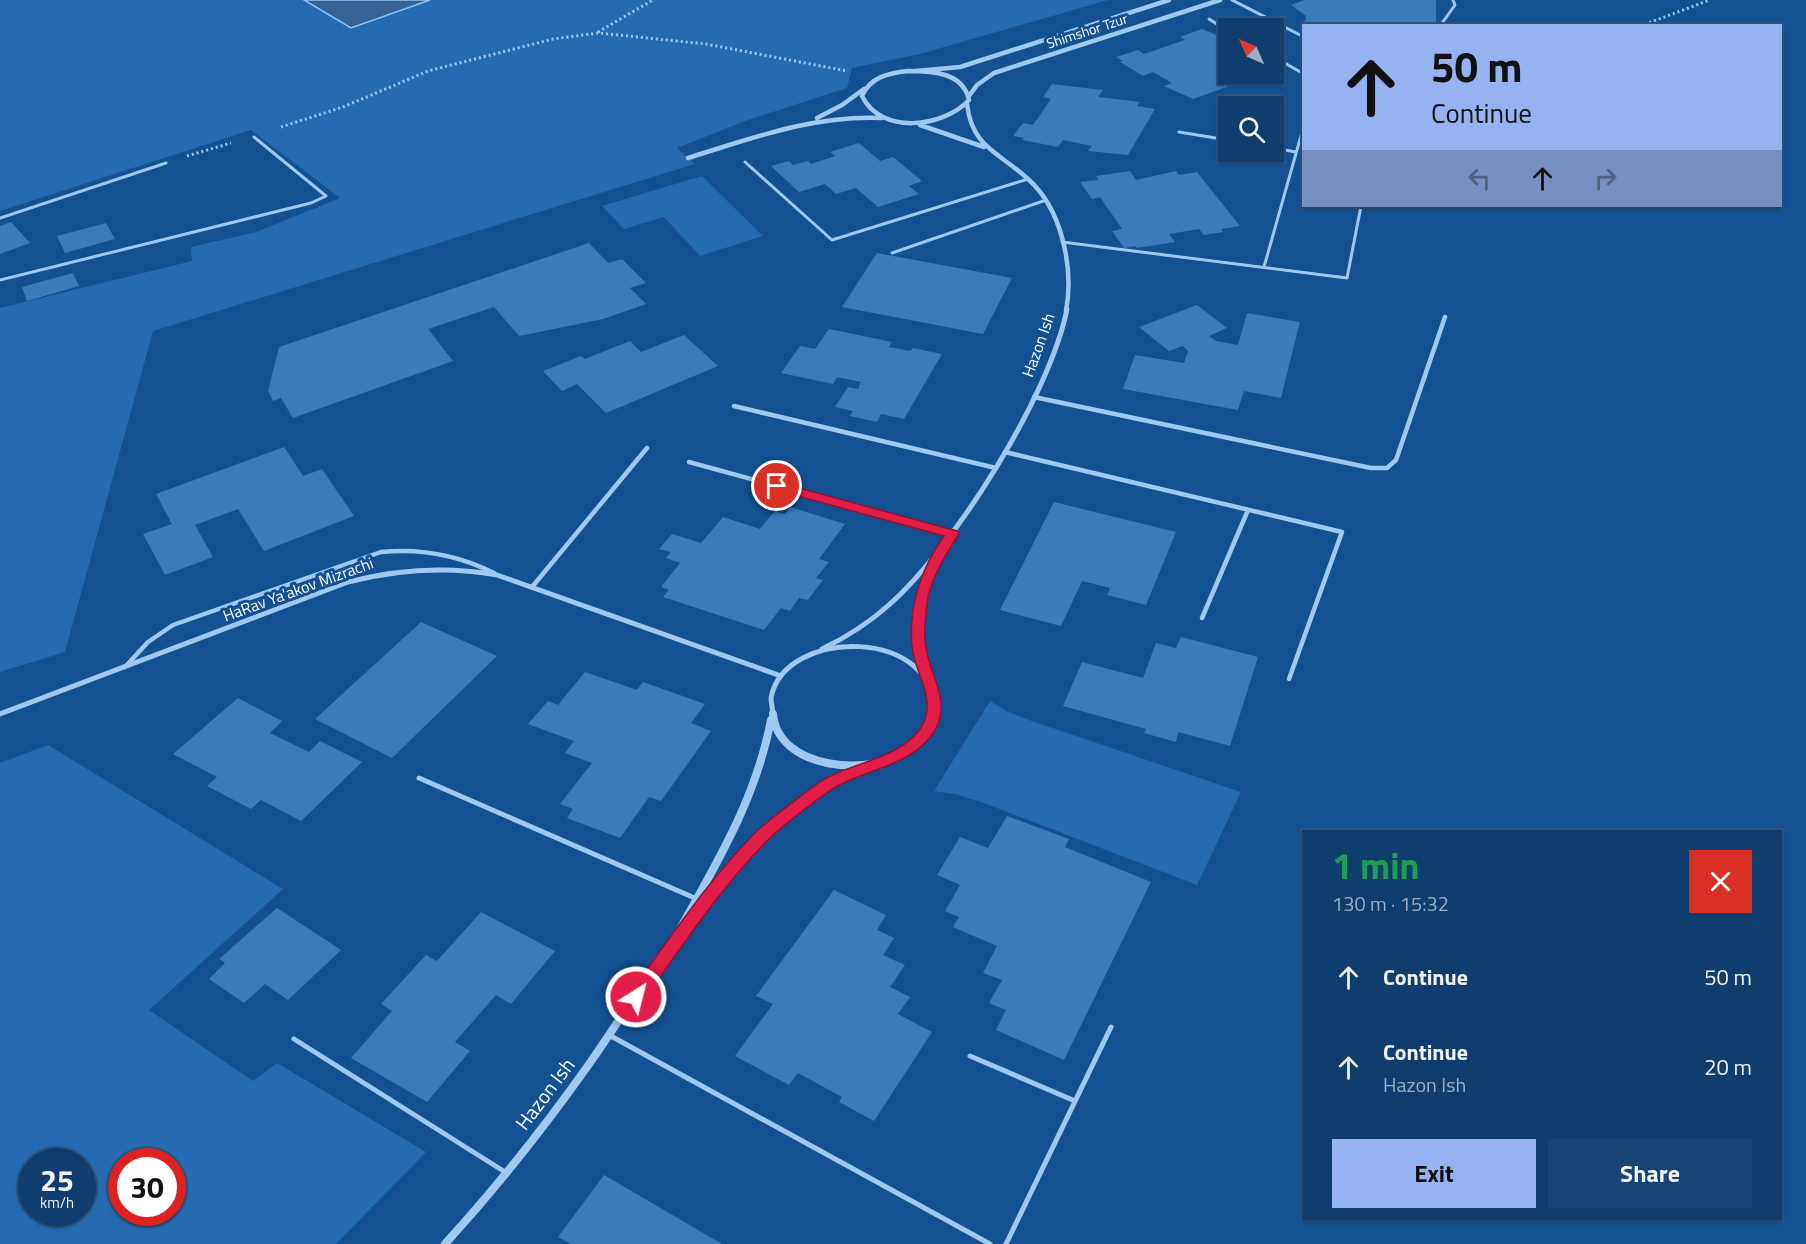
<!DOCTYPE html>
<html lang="en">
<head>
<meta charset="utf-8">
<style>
  :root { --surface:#0e3d6e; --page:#174473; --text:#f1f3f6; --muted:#9baec2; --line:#2e5681; --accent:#95b2f1 }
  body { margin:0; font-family:"Titillium Web",sans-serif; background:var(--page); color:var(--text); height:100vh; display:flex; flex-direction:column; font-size:22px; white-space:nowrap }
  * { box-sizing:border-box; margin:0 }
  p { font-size:20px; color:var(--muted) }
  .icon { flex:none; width:33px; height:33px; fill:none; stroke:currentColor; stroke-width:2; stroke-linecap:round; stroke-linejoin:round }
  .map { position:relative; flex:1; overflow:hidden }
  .drawer { position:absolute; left:1302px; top:830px; width:480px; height:390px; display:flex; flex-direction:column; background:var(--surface); border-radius:0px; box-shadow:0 2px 4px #0004,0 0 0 2px var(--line) }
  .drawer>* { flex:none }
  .hud { position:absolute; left:1302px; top:24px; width:480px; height:183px; border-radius:0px; box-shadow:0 2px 4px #0004,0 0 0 2px var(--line); background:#95b2f1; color:#111; overflow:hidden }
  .needle { width:39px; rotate:315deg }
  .buttons { position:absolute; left:1218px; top:18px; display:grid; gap:12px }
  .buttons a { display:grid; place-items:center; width:66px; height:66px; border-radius:0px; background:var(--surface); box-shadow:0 2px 4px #0004,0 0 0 2px var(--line); font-size:30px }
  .speed { position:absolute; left:18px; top:1148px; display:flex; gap:12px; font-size:30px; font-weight:700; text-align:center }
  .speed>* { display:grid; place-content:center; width:78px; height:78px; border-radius:50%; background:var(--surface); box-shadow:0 2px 4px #0004,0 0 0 2px var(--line); line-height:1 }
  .speed small { font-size:15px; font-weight:400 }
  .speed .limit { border:9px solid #d22; background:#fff; color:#111 }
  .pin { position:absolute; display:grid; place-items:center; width:51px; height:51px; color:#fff; margin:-26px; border:3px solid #fff; border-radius:50%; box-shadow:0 2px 6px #0007 }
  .me { position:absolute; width:66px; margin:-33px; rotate:36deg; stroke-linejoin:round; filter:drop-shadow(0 0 4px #0008) }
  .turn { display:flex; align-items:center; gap:21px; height:126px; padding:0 30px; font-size:27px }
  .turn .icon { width:78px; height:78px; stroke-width:2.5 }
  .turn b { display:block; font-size:42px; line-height:51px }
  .lanes { display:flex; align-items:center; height:57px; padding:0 30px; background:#0003; justify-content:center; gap:30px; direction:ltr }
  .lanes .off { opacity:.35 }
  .round { display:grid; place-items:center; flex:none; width:63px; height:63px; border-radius:0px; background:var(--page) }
  .headline { display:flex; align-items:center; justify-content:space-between; height:102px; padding:0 30px }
  h1 { font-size:36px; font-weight:700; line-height:45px; color:#1e9e55 }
  .button { display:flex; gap:12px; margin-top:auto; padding:12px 30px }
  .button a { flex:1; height:69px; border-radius:0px; background:var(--accent); color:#111; font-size:24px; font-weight:700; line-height:69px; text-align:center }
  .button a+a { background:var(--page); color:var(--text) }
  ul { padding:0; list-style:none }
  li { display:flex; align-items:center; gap:18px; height:90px; padding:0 30px }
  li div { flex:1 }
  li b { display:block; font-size:22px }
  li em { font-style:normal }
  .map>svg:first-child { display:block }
  .green { fill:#246bb2; fill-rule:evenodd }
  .water { fill:#356393; stroke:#92c5f5; stroke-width:1.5 }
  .building { fill:#3b7abb }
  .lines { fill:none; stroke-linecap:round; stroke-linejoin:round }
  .path { stroke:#a0c9f2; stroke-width:3; stroke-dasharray:2 3; stroke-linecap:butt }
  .lane-far2 { stroke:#a0c9f2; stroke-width:3 }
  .lane-far1 { stroke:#a0c9f2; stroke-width:4.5 }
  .lane { stroke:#a0c9f2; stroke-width:5 }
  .street-far2 { stroke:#a0c9f2; stroke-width:4.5 }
  .street-far1 { stroke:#a0c9f2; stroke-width:5 }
  .street { stroke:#a0c9f2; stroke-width:8 }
  .route { fill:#e11d48; stroke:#92132f; stroke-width:1.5 }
  .labels { text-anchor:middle; stroke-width:6; stroke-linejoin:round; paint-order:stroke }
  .far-street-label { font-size:14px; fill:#fff; stroke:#135193 }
  .street-label { font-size:16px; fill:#fff; stroke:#135193 }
  .near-street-label { font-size:20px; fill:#fff; stroke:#135193 }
</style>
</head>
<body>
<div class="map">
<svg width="1806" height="1244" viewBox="0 0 1806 1244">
  <rect width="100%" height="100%" fill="#135193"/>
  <path class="green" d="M0,0H1108L920,54L852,68L847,88L748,120L677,148L695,164L153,331L65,652L0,672V308L192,261L191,247L256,232L340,198L251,130L0,211Z
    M702,176L763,236L700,256L664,217L624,229L602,206Z
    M990,701L1008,712L1029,720L1241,792L1197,885L984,803L955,794L934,791Z
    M48,745L283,889L149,1010L253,1081L277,1063L426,1152L336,1244H0V763ZM32,1161H82V1212H32ZM122,1161H172V1212H122Z"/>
  <path class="water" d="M304,0H430L351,28Z"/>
  <path class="building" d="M1304,0H1436V26L1396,23V26H1305L1306,16L1291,5Z
    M1202,29L1228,40V74H1263L1193,99L1164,86L1172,83L1153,72L1143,76L1120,62L1123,61L1116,57L1138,50L1144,54L1185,40L1180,37Z
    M1052,84L1103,90L1098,97L1140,102L1137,106L1155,109L1128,155L1088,151L1092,146L1063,140L1058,147L1022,140L1024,138L1013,136L1023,123L1033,125L1051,99L1043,97Z
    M859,143L880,161L893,157L922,181L909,186L919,194L878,207L856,188L836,194L825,184L799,192L771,166L789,161L793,165L808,161L811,164L835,156L830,152Z
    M1130,171L1136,180L1176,171L1179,175L1197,172L1240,226L1221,229L1223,232L1204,235L1199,229L1169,234L1175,242L1137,248L1135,246L1124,248L1112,231L1122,229L1100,197L1092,199L1080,182L1098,180L1096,176Z
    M11,222L30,243L0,254V226Z
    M106,223L115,239L65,253L57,236Z
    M589,243L608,263L622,259L646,283L630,288L646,304L603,319L519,336L494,307L428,329L453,361L293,418L281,398L273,401L268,391L279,347Z
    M877,253L1012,278L983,334L842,307Z
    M73,273L79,286L27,301L22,287Z
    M1197,305L1227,328L1209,336L1216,341L1238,345L1247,313L1300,322L1281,398L1244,391L1238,410L1123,389L1135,355L1184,363L1188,351L1183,346L1169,351L1139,327Z
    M829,329L892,342L889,347L910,351L913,348L942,354L904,419L881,414L877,422L850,416L853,411L835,407L848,387L858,389L861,382L837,377L833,384L781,373L800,346L815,349Z
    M684,335L718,366L606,413L577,384L562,391L543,371L581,356L585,359L630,341L641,352Z
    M284,447L303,476L322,469L354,516L264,551L238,509L195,525L213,557L165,575L143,534L172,524L156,494Z
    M1054,502L1176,532L1146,605L1107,595L1110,588L1082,581L1061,626L1000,610Z
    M790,507L845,524L819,559L829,562L816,578L823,580L808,600L799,598L790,611L781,608L764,630L663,597L669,590L661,587L680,563L666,558L671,552L659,549L672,534L701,543L723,517L760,529L775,511L785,514Z
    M421,622L497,656L392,758L315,719Z
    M1181,637L1258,657L1230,746L1178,732L1176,742L1144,733L1146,729L1063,706L1082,662L1143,678L1156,643L1176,648Z
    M585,672L637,690L643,682L705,704L691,723L711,731L661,801L649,797L620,838L567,818L573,809L560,804L592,763L565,753L574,741L528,724L548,701L558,705Z
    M238,698L282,721L270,733L309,752L320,741L362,762L301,821L261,800L251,809L207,786L217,777L173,754Z
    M1007,816L1069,839L1065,847L1151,882L1064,1060L996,1030L1006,1010L989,1003L1002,980L983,973L997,946L953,927L959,917L945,911L960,885L937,875L960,837L988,848Z
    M834,890L886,915L877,930L894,938L883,955L905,965L890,987L910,997L898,1014L932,1032L874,1121L839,1102L842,1097L798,1073L789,1085L735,1056L773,1004L756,996Z
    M277,908L341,950L288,1000L265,984L244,1003L209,979L225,963L219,959Z
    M481,912L555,951L511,1004L496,995L455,1042L470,1051L427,1102L351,1058L392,1011L381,1004L426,955L437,961Z
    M604,1175L722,1244H571L558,1237Z"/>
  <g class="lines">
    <path class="path" d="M1640,26L1710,0
      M598,32L653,0
      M281,127L343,107L428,71L553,39L598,33L706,44L847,71
      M187,156L231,143"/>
    <path class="lane-far2" d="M1232,0L1304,37
      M1209,19L1228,31
      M1440,26L1455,5L1453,0
      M1274,57L1304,74
      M1179,132L1228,140
      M1274,148L1296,152
      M745,162L832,240L1028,179
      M0,218L166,163
      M1062,242L1347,278L1361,206
      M892,253L1046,200
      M1264,267L1304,125
      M0,280L311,203L326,196L254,137"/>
    <path class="lane-far1" d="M1034,397L1371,468H1387L1396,460L1445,317
      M734,406L996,468
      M1005,452L1342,532L1289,679
      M689,462L952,534
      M532,587L647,448
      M1202,618L1248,510
      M125,667L148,642L173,625L381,552C422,548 458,555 494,573"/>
    <path class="lane" d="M419,778L697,899
      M609,1035L990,1244
      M294,1039L505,1172
      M970,1056L1075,1101
      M1006,1244L1111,1027"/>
    <path class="street-far2" d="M908,71C932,71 963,72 969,100C943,128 881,135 862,96C870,77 889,73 908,71Z
      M916,71L960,67L1169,0
      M969,96L977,85L994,73L1220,0
      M967,104C972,148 999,152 1028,179C1062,209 1074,268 1066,311
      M817,118L842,105L864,89
      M920,125L984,147
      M688,158C752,138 814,115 882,118"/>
    <path class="street-far1" d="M822,649C847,637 870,622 890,604C955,546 1050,395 1067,309
      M925,672C914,631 920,595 937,557
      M0,714L348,582C398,569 446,566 497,575L781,676
      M773,716C773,710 771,703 771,698C784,626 941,627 934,716"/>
    <path class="street" d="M773,714C778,770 871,777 908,751C922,741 928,730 934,714
      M674,940C714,867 755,803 771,720
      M445,1244C496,1188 543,1129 587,1067C664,958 742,809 876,764"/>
  </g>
  <path class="route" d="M777,482L957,531L959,534C944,557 927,584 926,613C925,624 924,638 926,649C932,680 954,706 931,736C906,769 857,770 825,794C806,808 785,823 768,840C720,888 682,947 642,1002L636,1004L631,1002L628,997L631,991C671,937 709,879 757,831C774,815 795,801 814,786C843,763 898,761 920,729C939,701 915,675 912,647C908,608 921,568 944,536L772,489L771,486L772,483Z"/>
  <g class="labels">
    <g class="far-street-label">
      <text transform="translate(1087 31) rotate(-18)" y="5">Shimshor Tzur</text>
    </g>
    <g class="street-label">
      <text transform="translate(1038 345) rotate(-70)" y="6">Hazon Ish</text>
      <text transform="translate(298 589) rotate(-20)" y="6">HaRav Ya'akov Mizrachi</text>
    </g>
    <g class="near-street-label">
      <text transform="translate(545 1094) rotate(-53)" y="7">Hazon Ish</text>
    </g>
  </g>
</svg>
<div class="buttons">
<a><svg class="needle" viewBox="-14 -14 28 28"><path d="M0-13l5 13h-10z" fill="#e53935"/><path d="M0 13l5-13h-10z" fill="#9baec2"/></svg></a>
<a><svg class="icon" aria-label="search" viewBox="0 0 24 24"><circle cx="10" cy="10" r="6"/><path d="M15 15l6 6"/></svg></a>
</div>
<div class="speed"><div>25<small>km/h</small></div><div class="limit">30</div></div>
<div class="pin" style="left:777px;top:486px;background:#d93025"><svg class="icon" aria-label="arrive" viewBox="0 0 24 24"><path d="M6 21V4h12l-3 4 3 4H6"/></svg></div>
<svg class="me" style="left:636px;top:997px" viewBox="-20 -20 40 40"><circle r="17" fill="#e11d48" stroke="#fff" stroke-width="3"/><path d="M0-11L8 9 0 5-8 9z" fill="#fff"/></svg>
<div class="hud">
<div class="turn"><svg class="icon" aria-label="ahead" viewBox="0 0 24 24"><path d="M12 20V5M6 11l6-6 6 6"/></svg><div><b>50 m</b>Continue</div></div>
<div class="lanes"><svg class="icon off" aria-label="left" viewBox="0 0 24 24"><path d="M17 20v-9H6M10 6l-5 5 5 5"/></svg><svg class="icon" aria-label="ahead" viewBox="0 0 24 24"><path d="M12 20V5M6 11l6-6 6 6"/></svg><svg class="icon off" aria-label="right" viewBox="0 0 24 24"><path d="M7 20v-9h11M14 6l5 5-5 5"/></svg></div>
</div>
<section class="drawer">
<div class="headline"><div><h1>1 min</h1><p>130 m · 15:32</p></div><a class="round" style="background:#d93025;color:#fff"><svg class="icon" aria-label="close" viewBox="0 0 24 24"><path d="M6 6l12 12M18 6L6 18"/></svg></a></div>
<ul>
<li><svg class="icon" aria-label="ahead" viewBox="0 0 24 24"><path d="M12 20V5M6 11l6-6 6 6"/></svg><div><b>Continue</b></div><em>50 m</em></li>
<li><svg class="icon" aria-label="ahead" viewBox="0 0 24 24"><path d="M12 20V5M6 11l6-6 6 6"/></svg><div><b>Continue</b><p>Hazon Ish</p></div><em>20 m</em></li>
</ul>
<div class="button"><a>Exit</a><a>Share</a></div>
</section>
</div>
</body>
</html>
